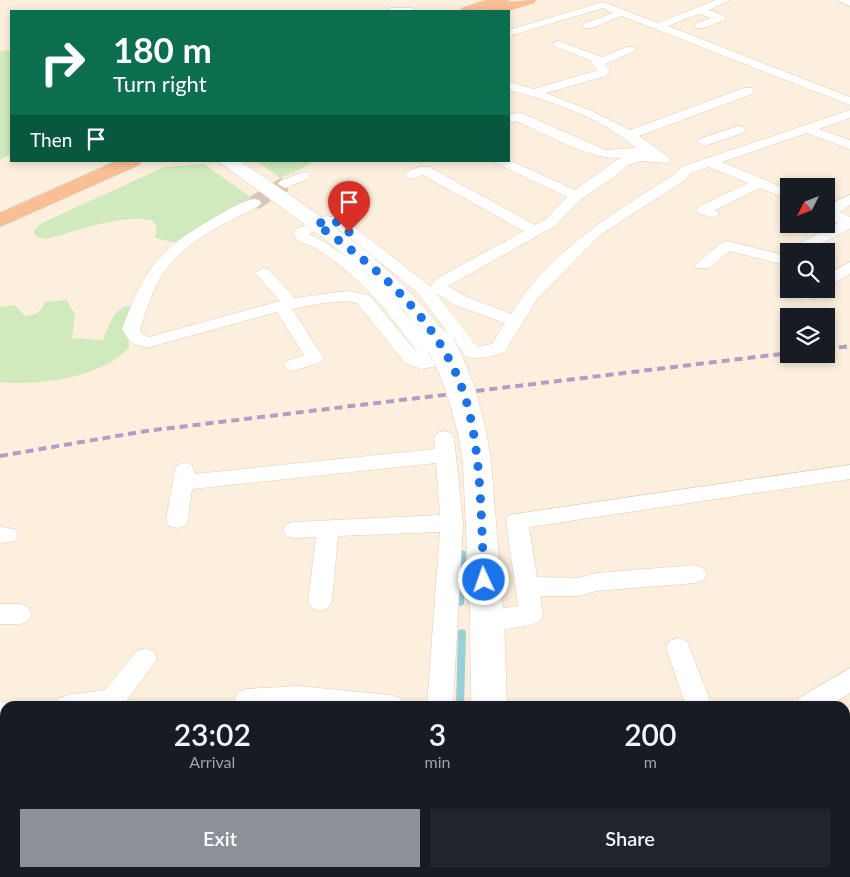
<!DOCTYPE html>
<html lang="en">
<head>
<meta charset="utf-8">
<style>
  :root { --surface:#171b24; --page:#20242c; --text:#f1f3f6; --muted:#9ea1a6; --accent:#8c9099 }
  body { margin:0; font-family:Lato,sans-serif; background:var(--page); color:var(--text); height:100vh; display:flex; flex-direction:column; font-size:19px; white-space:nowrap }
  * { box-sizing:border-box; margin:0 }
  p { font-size:16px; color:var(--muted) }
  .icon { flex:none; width:28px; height:28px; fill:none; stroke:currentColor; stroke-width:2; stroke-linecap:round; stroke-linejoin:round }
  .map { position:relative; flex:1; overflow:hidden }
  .side { position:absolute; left:0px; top:701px; width:850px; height:176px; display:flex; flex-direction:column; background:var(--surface); border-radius:15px 15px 0 0; box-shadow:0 2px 8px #0003 }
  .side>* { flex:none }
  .guide { position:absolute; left:10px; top:10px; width:500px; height:152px; border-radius:0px; box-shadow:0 2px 8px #0003; background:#0b6e4f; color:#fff; overflow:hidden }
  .needle { width:32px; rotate:228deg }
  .tools { position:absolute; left:780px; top:178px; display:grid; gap:10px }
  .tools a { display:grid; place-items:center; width:55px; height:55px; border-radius:0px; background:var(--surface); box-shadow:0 2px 8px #0003; font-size:25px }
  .pin { position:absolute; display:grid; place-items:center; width:42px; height:42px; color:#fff; margin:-51px -21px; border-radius:50% 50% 50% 0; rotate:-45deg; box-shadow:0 0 5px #0007 }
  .pin .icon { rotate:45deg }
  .me { position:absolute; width:55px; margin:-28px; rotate:357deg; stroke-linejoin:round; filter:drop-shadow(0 0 4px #0008) }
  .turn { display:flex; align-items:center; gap:18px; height:105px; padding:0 20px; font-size:22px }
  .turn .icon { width:65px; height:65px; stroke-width:2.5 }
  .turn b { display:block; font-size:35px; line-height:42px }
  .then { display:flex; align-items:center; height:48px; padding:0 20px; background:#0003; gap:10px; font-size:19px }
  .eta { display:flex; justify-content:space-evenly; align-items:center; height:85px; text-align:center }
  .eta b { font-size:30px; font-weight:600; line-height:35px }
  .primary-button { display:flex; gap:10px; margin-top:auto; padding:10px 20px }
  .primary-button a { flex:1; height:58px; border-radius:0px; background:var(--accent); color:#fff; font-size:20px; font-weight:600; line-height:58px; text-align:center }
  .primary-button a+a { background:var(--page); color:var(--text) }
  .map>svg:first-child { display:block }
  .green { fill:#d0e9bd }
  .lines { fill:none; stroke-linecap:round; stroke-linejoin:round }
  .stream { fill:#99cfd7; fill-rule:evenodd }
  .minor-tunnel { stroke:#d9c8b8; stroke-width:15; stroke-dasharray:15 8; stroke-linecap:butt }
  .minor-casing { stroke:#e0cbba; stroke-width:1 }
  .secondary-casing { stroke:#e7cdba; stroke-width:1 }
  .trunk-casing { stroke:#dad3cf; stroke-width:1 }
  .minor { fill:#fff; fill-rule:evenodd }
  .secondary { fill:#fff; fill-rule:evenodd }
  .trunk { fill:#fabe94; fill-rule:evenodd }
  .rail { stroke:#b19ec4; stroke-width:4; stroke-dasharray:8 5; stroke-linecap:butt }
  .secondary-bridge-casing { stroke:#e7cdba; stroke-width:29; stroke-linecap:butt }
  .secondary-bridge { stroke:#fff; stroke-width:28 }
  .route { stroke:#1a73e8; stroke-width:9; stroke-dasharray:0 16.2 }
</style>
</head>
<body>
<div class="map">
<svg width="850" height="877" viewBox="0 0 850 877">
  <rect width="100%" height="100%" fill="#fcefde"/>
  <path class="green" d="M11,50V153L0,160V51Z
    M257,161H313L301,169L280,178Z
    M204,164L252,198L177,243L155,238L157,228L153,221C123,213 77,231 47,239L37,237L33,232L40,224L164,167Z
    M66,300L75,314L72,338L103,340C108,329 114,306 129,306L132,309L124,329L129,342V348C100,378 39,386 0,382V307L15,305L25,316C36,315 41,312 45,302Z"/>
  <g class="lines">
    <path class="stream" d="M462,550L465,551L466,553L464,603L463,605L460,606L457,605L456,603L458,553L459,551Z
      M462,629L465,630L466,632L464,706H456L458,632L459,630Z"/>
    <path class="minor-tunnel" d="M254,203L285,184"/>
    <g class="minor-casing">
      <path id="minor" d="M716,0H730L709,10L725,16V20L703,28H695V24L711,18L699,14L668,26L850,97V105L622,16L591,28H583V24L613,13L603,8L509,36V30L603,2L658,23Z
        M836,0H850V6Z
        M391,8H412L417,11H386Z
        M558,41L602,57L627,47H635V51L605,64L610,70L606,76L546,93L589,110L630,130L744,88H752L754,91L752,94L639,136L667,156L670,160L668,163L641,161L628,165L613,178L581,199L555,226L448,286L467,297L511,314C549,251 615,212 675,174L681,167L850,110V118L819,129L850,140V149L807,133L722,162L789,190V199L760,188L715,210L720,214L713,218L698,213L696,210L698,207L748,183L709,167L691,173L685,180L600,235L537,299L505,352C493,356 479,360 466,357L418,293L335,226H328L309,234C366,262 406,309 441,362L438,366L421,369L405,363L357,303L347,301L323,303L292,309L324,358L321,362L293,371L287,369L284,365L287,361L304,355L277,312L150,347C136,347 128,342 122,329C144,271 157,250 212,219C225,211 240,202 254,199L259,200L261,203L259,206C223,224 178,244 158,282C150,297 146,313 140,329L142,334L149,337L280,301L255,273L263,268L269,270L295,298L347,291L369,295L419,355C392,315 359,275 317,249C310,245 302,243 296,239L293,232L296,229L326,216L344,219L431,287L436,279L524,231L423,175L412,179L407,178L405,175C410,169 421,165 429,167L535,225L545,220L567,197L492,161L509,160L575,190L618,159L624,157C598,164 542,132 516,121L509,123V114L521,113L606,150L636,148C602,118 552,101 509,90V82L534,89L598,70L591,63L592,61L554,46L552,44ZM436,293L455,305L505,323L492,344L477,347Z
        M738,126L743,127L745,130L743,133L704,146L697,142L699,139Z
        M303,172L308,173L310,176L308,179L285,188L278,184L280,181Z
        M850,195V205L840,212L850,217V229L807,251H789V261L781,264L730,251L709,268H697L695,265L721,243L727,241L779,254L787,251L838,223L826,217V206Z
        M850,262V274L826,288V275Z
        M807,289H826C821,297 811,301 802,299L800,295Z
        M444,431L451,433L454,438L463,523L453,706H427L440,532L338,536L332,601L328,608L320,611L312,608L308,601L316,537L294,538L286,536L283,530L286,524L294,522L440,515L436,463L192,489L188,520L185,526L177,528L169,526L166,520L175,470L178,465L185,463L192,465L195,474L435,449L434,438L437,433Z
        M850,465V479L529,527L537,577L579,578L596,573L695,565L703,568L707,574L703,580L695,583L596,591L579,596H540L543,615L539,622C523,628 495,632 479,626L475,619L479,612L518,606L506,521L509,515Z
        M0,527L15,529L18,535L15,541L0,543Z
        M0,604H20L28,607L32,614L28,621L20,624H0Z
        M678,638L687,641L712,706H686L666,648L669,641Z
        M145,648L154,652L157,659L123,706H55L59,698L68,695L105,690L136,652Z
        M850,668V693L829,706H795L799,698Z
        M299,686L391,695L400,698L404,706H232L238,692L247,689Z
        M0,701L15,706H5V725H0Z
        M409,872H439V877H409Z
        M463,872H493V877H463Z"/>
    </g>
    <g class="secondary-casing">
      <path id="secondary" d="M218,161H240C319,215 399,265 453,345L450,350L441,353L432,350L406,313L366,272L318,234Z
        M477,452L487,455L491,462L504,619L507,706H471L470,619L463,462L467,455Z
        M845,817H850V857H845Z
        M101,872H208L206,877H100Z"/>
    </g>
    <g class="trunk-casing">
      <path id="trunk" d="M487,0H509L508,2L536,0L534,3L507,11H486L487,9L460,11L462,8Z
        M116,161H141L139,165L0,227V213Z"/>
    </g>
    <use href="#minor" class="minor"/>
    <use href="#secondary" class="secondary"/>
    <use href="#trunk" class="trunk"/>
    <path class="rail" d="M826,349L850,346
      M0,456L146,431L789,353"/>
    <g class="secondary-bridge-casing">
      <path id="secondary-bridge" d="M441,345C461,382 471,420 477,462"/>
    </g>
    <use href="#secondary-bridge" class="secondary-bridge"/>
  </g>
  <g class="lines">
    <path class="route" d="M349,232C339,219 331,220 316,224C382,270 449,329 469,411C482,466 481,524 484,580"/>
  </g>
</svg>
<div class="tools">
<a><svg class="needle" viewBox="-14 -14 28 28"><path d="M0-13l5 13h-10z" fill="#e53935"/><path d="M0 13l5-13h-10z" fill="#9ea1a6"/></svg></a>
<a><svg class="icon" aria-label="search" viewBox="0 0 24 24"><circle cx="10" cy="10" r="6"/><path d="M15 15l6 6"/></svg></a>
<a><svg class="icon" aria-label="layers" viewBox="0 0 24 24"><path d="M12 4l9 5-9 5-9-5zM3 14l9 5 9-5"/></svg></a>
</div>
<div class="pin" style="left:349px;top:232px;background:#d93025"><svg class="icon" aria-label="arrive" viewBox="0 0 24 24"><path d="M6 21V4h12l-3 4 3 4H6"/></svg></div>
<svg class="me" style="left:484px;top:580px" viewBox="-20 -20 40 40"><circle r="17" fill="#1a73e8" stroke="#fff" stroke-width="3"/><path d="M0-11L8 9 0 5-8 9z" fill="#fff"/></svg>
<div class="guide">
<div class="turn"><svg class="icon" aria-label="right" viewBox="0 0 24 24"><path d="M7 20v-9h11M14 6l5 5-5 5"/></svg><div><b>180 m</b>Turn right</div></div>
<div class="then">Then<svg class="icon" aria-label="arrive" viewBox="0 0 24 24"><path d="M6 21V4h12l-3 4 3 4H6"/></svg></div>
</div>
<section class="side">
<div class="eta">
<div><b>23:02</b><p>Arrival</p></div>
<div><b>3</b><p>min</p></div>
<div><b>200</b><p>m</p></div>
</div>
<div class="primary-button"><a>Exit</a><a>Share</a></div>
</section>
</div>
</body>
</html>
